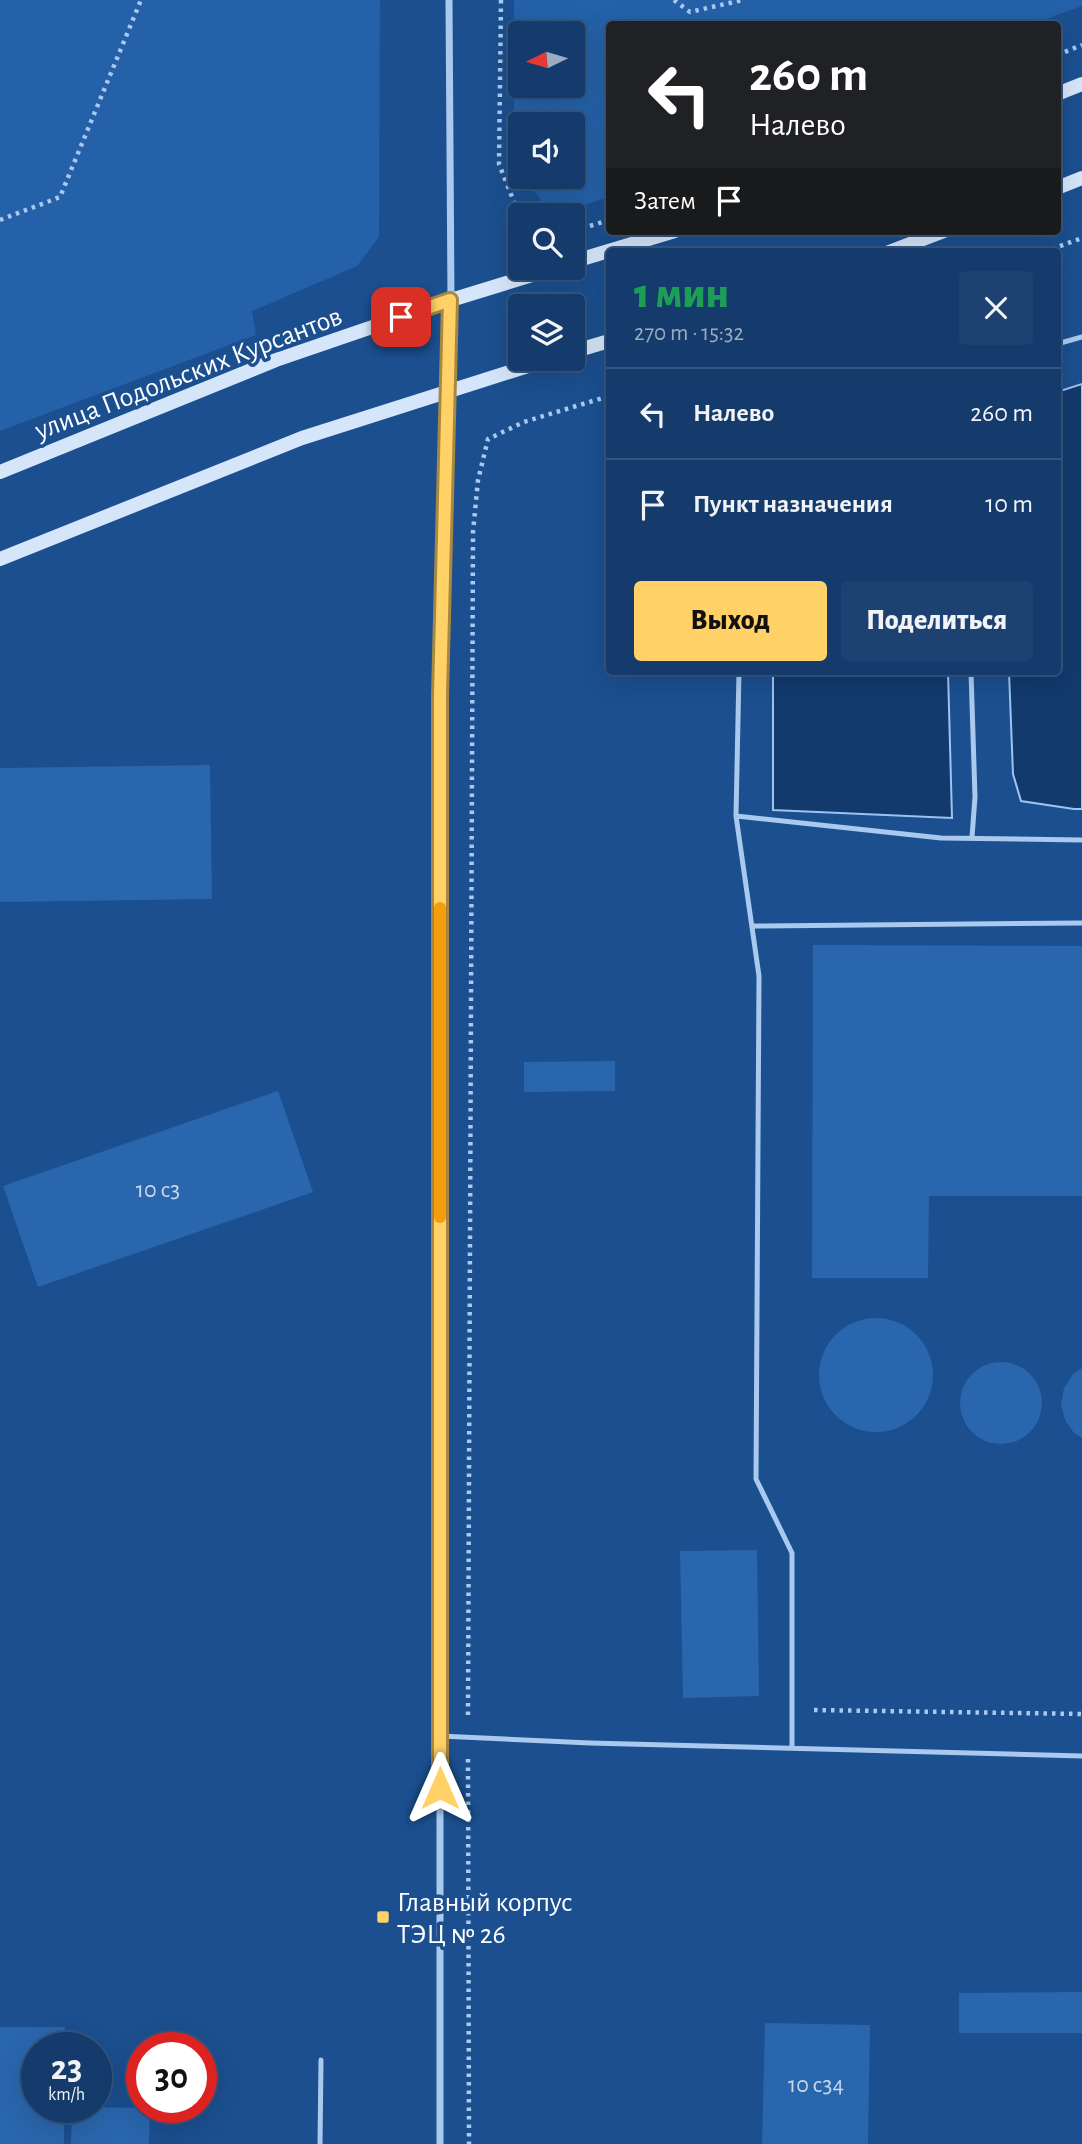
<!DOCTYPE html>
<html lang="ru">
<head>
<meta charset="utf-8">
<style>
  :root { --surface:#143b6b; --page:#1d4271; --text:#f1f3f6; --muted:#9dadc1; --line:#33557e; --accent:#ffd166 }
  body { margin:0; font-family:"Alegreya Sans",sans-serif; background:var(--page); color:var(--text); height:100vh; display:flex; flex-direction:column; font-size:26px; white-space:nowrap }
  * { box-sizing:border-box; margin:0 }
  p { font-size:23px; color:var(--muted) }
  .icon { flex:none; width:38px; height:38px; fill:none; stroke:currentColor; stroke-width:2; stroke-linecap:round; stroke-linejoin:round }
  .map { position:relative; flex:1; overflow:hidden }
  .panel { position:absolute; left:606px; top:248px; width:455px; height:427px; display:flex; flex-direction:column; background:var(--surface); border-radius:7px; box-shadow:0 7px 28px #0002,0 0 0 2px var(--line) }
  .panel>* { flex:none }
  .top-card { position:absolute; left:606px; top:21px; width:455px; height:214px; border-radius:7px; box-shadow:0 7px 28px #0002,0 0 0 2px var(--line); background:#202124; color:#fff; overflow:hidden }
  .needle { width:46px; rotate:265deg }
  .tools { position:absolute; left:508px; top:21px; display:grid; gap:14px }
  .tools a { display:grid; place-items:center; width:77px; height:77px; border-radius:7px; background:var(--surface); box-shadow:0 7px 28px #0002,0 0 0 2px var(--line); font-size:35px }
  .speed { position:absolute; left:21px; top:2032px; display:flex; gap:14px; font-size:35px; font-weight:700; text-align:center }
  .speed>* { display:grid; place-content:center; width:91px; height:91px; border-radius:50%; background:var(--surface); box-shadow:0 7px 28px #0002,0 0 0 2px var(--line); line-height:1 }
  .speed small { font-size:18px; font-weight:400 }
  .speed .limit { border:10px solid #d22; background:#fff; color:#111 }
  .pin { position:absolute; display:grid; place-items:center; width:60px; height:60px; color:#fff; margin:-30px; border-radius:14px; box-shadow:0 4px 10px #0006 }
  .me { position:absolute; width:77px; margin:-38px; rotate:0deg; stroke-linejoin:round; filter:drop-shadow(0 0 5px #0008) }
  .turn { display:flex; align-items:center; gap:24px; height:147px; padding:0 28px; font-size:32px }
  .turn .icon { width:91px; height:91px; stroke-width:2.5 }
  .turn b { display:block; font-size:49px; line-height:60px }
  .then { display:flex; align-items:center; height:66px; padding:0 28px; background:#0003; gap:14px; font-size:26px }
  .round { display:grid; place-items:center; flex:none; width:74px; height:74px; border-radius:7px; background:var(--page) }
  .headline { display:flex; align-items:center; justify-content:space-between; height:119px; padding:0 28px }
  h1 { font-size:42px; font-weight:800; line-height:52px; color:#1e9e55 }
  .cta { display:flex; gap:14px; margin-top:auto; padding:14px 28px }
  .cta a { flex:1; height:80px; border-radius:7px; background:var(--accent); color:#111; font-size:28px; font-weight:800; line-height:80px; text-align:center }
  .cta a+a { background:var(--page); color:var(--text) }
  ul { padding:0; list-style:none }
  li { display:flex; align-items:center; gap:21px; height:91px; padding:0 28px; border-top:2px solid var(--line) }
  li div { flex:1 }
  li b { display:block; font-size:26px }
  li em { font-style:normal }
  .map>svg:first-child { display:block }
  .green { fill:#2461a8; fill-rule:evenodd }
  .water { fill:#123a6d; stroke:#9cc4f0; stroke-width:2 }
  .building { fill:#2a66ad }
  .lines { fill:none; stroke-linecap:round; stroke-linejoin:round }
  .path { stroke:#a9c9ee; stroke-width:4.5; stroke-dasharray:3.5 5; stroke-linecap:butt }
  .service { stroke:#a9c9ee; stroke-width:5 }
  .minor { stroke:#a9c9ee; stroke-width:7 }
  .secondary { stroke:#d6e6fa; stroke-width:14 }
  .route-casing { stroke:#a68842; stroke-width:18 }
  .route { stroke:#ffd166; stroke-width:12 }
  .slow { stroke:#f59e0b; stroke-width:12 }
  .poi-dot { fill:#ffd166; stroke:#1b4f8f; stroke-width:2.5 }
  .labels { text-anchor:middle; stroke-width:7; stroke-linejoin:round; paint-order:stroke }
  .number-label { font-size:24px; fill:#cad9ea }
  .street-label { font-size:28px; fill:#fff; stroke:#1b4f8f }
  .poi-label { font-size:28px; fill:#fff; stroke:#1b4f8f; text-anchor:start }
</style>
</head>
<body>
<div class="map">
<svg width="1082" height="2144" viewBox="0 0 1082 2144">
  <rect width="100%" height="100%" fill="#1b4f8f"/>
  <path class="green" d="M0,0H380L379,237L357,266L252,311L256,335L0,431Z
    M514,0H1082V6L1032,24H609V197L554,215L522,177H572V124H520V175L514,168ZM520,33H572V86H520Z"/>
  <path class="water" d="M1082,384V809H1074L1021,801L1013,774L1009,672H1057V392Z
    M773,672H948L952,818L773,810Z"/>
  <path class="building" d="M210,765L212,899L0,902V768Z
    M813,945L1082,946V1196H929L928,1278H812Z
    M615,1061V1091L524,1092V1062Z
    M278,1091L313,1192L38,1287L3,1186Z
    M819 1375a57 57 0 1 1 114 0a57 57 0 1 1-114 0Z
    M960 1403a41 41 0 1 1 82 0a41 41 0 1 1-82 0Z
    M1082,1368V1438L1074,1433L1065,1420L1061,1404L1064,1388L1073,1374Z
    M757,1550L759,1696L683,1698L680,1551Z
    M1082,1992V2033H959V1993Z
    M765,2023L870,2025L868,2144H762Z
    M0,2027H65L64,2048H37V2107H64V2144H0Z
    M72,2107L150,2108L149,2144H71Z"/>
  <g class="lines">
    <path class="path" d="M501,0L499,164L518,212L524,215
      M674,0L690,12L743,0
      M1057,55L1082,45
      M0,220L60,197L141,0
      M590,226L609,220
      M1044,252L1082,238
      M814,1710L1082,1714
      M468,1715L473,532L478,480L488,439L524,422L609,396
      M468,1759L469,2144"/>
    <path class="service" d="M1057,344L1082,337
      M739,672L736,816L759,976L756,1479L792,1553V1748
      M971,672L975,797L972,837
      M736,816L941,838L1082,840
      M752,926L1082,923
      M440,1736L590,1743L1082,1756
      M320,2144L321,2060"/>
    <path class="minor" d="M440,2144V695L451,300L449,0"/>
    <path class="secondary" d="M1057,94L1082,84
      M1057,188L1082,178
      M889,252L944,231
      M572,262L675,231
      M572,352L609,341
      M0,472L276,360L451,300L555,268
      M0,559L302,438L550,359"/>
  </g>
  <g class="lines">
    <g class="route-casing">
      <path id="route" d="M401,317L450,300L440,695V1788"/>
    </g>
    <use href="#route" class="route"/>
    <path class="slow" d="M440,908V1217"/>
  </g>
  <rect class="poi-dot" x="376" y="1910" width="14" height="14" rx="3.5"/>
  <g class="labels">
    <g class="number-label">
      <text x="158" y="1197">10 с3</text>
      <text x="816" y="2092">10 с34</text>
    </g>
    <g class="street-label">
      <text transform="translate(188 372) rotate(-21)" y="10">улица Подольских Курсантов</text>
    </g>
    <g class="poi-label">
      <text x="397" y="1911">Главный корпус<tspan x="397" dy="32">ТЭЦ № 26</tspan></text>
    </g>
  </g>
</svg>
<div class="tools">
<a><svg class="needle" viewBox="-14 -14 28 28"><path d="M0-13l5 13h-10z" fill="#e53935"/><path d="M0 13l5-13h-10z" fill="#9dadc1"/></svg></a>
<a><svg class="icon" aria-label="sound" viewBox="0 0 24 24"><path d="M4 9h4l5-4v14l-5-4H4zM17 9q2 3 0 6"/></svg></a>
<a><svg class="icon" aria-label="search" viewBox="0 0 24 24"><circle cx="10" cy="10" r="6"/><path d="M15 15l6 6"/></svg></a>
<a><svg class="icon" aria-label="layers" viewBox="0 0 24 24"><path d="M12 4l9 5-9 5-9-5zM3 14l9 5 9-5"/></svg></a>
</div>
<div class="speed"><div>23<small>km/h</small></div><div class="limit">30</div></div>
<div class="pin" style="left:401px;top:317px;background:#d93025"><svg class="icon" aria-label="arrive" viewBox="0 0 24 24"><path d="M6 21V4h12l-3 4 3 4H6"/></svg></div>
<svg class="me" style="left:440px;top:1788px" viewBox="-20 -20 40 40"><path d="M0-17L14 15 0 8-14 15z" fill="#ffd166" stroke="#fff" stroke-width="4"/></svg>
<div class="top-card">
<div class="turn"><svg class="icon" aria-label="left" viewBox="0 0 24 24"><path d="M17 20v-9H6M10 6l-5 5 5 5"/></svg><div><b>260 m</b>Налево</div></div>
<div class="then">Затем<svg class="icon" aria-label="arrive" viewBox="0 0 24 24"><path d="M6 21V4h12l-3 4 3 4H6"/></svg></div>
</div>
<section class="panel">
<div class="headline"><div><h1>1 мин</h1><p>270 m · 15:32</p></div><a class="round"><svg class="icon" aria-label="close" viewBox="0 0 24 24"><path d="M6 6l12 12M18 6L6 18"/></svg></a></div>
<ul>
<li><svg class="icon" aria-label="left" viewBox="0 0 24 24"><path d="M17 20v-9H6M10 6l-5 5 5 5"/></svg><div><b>Налево</b></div><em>260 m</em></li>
<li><svg class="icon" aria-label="arrive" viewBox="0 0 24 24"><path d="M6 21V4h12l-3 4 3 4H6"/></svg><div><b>Пункт назначения</b></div><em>10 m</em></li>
</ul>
<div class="cta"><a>Выход</a><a>Поделиться</a></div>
</section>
</div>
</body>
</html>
